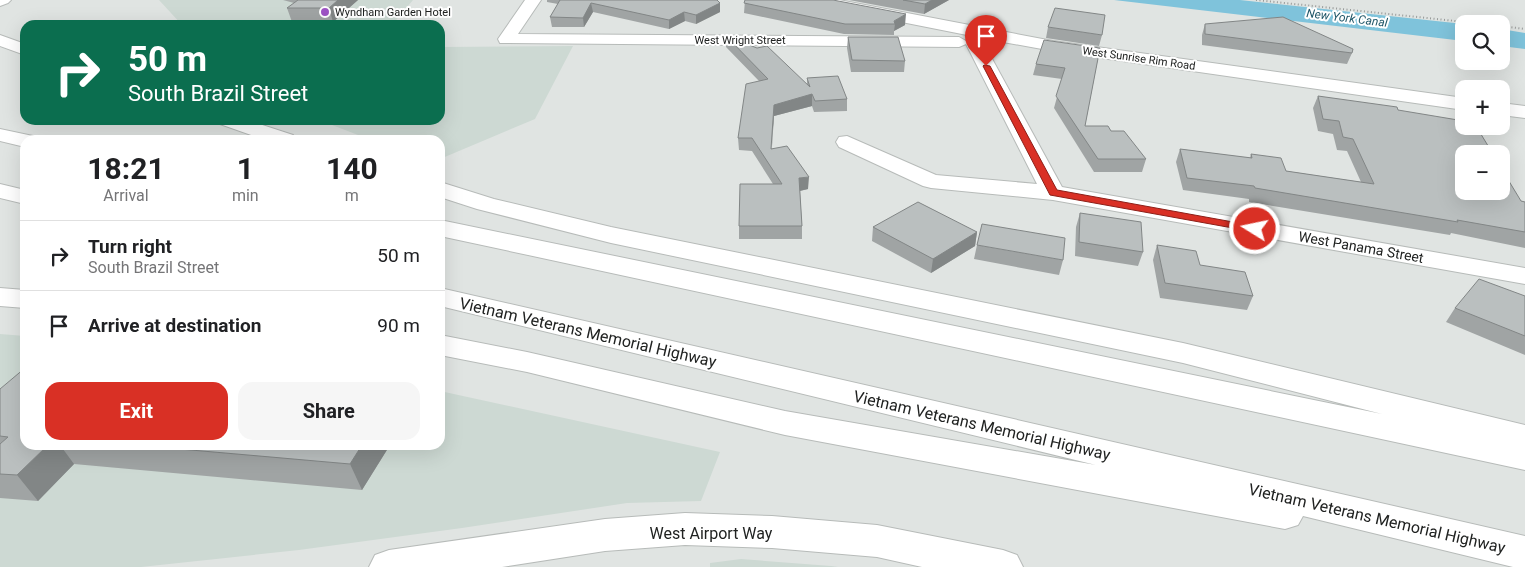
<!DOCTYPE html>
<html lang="en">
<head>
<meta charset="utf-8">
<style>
  :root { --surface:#fff; --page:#f6f6f6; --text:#202124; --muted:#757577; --line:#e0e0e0; --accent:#d93025 }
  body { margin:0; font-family:Roboto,sans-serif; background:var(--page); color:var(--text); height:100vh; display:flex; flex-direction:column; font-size:19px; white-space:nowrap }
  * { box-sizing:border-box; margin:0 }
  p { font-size:16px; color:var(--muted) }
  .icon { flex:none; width:28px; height:28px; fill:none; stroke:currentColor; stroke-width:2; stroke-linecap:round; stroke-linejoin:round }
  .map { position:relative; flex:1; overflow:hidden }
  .side { position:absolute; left:20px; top:135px; width:425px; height:315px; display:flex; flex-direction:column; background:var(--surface); border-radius:15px; box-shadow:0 5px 20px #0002 }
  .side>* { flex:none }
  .banner { position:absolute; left:20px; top:20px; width:425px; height:105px; border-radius:15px; box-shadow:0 5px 20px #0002; background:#0b6e4f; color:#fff; overflow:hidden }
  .fabs { position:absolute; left:1455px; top:15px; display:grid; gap:10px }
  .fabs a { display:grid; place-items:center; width:55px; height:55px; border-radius:10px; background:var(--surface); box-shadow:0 5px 20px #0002; font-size:25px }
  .pin { position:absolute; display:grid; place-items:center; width:42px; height:42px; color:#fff; margin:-51px -21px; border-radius:50% 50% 50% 0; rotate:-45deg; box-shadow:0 0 5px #0007 }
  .pin .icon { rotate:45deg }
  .me { position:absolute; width:55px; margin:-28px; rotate:280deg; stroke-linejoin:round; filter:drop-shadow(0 0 4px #0008) }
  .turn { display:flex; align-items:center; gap:18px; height:105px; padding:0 25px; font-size:22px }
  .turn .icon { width:65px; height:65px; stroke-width:2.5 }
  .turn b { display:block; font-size:35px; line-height:42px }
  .eta { display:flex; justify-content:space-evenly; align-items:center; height:85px; text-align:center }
  .eta b { font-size:30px; font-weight:700; line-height:35px }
  .button { display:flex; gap:10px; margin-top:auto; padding:10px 25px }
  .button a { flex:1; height:58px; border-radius:15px; background:var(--accent); color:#fff; font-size:20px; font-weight:700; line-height:58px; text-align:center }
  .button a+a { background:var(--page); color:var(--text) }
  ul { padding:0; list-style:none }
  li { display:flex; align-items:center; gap:15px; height:70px; padding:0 25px; border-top:1px solid var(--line) }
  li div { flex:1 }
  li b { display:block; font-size:19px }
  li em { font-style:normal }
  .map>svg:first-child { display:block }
  .built { fill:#cdd9d3 }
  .water { fill:#7fc3db }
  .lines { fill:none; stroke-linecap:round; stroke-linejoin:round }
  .street-casing { stroke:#b7bbb9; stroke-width:2 }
  .secondary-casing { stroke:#b7bbb9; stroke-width:2 }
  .primary-casing { stroke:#b7bbb9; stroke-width:2 }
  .highway-casing { stroke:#b7bbb9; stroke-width:2 }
  .path { stroke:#979a99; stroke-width:2; stroke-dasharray:1 2.5; stroke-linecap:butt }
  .street { fill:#fff; fill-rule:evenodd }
  .secondary { fill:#fff; fill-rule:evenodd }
  .primary { fill:#fff; fill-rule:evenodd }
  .highway { fill:#fff; fill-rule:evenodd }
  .wall { fill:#a0a4a4 }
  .shaded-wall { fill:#828686 }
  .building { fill:#babfbf; stroke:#828686 }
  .route { fill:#d93025; stroke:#8d1f18 }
  .poi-dot { fill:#9e53c5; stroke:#fff; stroke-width:2 }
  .labels { text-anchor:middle; stroke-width:4; stroke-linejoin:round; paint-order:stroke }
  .far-poi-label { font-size:11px; fill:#202221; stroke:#fff; text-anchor:start }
  .far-street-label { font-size:11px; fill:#202221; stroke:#fff }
  .far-water-label { font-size:12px; font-style:italic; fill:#1f5668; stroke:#fff }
  .street-label { font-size:14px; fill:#202221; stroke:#fff }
  .near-street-label { font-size:16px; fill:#202221; stroke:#fff }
</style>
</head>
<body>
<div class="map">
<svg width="1525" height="567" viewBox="0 0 1525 567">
  <rect width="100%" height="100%" fill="#e0e4e2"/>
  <path class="built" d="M159,0H413L392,25H182Z
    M573,46L535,119L440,159V140H371L319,120H440V47Z
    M0,334L25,336V445H440V391L720,452L701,501L627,503L462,528L299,550L141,567H0Z
    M741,559L831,566L838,567H710V563Z"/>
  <path class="water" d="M1114,0H1240L1464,24V41Z
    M1501,29L1525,33V49L1501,46Z"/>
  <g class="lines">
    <g class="street-casing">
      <path id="street" d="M525,0H541L518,34L959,37L966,41L972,36L816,5L811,3L808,0H839L1053,41L1464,98V110L1053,51L992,40L984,44L1062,187L1525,268V284L1053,200L931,188L923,186L839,147L836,142L839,137L847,136L936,175L1037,184L966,44L959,47L500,43L498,39Z
        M1501,103L1525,106V118L1501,115Z"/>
    </g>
    <g class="secondary-casing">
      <path id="secondary" d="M685,513L772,516L877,525L1003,550L1017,555L1023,567H922L877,557L772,548L685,545L605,551L502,567H369L375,555L389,550L605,519Z"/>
    </g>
    <g class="primary-casing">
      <path id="primary" d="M0,0H11L8,3L0,6Z"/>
    </g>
    <g class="highway-casing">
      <path id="highway" d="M0,35L25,44V55L0,46Z
        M217,120H247L293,135L296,140H265L220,124Z
        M0,129L33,136L35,140H25V147L0,141Z
        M440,182L494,199L611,227L1183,343L1525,425V470L440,236V220L1382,414L1183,363L611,243L477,209L440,197Z
        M0,184L25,190V204L0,198Z
        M0,288L25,290V308L0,306Z
        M440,288L1525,536V567H1513L1303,516L1298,525L1285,529L785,435L527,372L440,355V335L527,352L785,411L1096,465L440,306Z"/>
    </g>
    <path class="path" d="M1256,0L1484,24
      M1501,26L1525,29"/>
    <use href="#street" class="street"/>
    <use href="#secondary" class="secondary"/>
    <use href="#primary" class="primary"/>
    <use href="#highway" class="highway"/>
  </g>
  <path class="wall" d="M283,0H358L333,22H292L287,8L294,3Z
    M547,0H717L720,12L696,24L685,21L669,29L593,12L584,27H552L550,17L558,4L547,2Z
    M745,0L905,25L894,31V35L844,34L744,13Z
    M849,0H949L924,14Z
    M1205,24L1352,53L1347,64L1202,45V35Z
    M1048,27L1102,35L1099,46L1046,38Z
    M726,36L807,84V78L847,99V111L814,112L812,106L774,116L771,148L808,189L800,191L802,226V239H739V226L773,184L752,151L739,150L738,138L759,81L726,47Z
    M848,37L905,61L904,72H851L847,48Z
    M1100,48L1085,126L1111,131L1146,159L1142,172H1094L1054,108L1062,79L1033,75L1036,64Z
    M1318,96L1398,110L1521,201L1525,202V248L1451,233L1450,235L1249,202V199L1183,190L1176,162L1180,149L1250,158L1251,154L1286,171L1361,182L1347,151L1337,150L1333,134L1318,131L1313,108Z
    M1080,213L1143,252L1138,266L1075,256L1076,227Z
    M873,227L977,232L975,246L931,273L872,241Z
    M977,245L1063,260L1059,275L974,259Z
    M1157,245L1253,296L1247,310L1160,298L1153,260Z
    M1525,296V355L1446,322L1455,308Z
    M0,389L25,445H390L362,490L74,464L38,501L0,498Z"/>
  <path class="shaded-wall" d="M338,0H358L333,22L329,8Z
    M932,0H949L924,14L925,4Z
    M591,3L593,12L584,27L583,18Z
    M720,3V12L696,24V15Z
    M684,12L685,21L669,29V20Z
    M906,14L905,25L894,31L895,24L894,21Z
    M812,94V106L774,116L771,161L774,105Z
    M809,177L808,189L799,191V178Z
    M977,232L975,246L931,273L933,259Z
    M48,445H60L74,464L38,501L17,475Z
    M362,445H390L362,490L350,464Z"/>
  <path class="building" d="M298,0H338L329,8H287Z
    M560,0H717L720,3L696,15L684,12L669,20L591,3L583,18L550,17Z
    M745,0H833L906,14L894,21L895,24H845L744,3Z
    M903,0H932L925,4Z
    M1055,8L1105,15L1102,35L1048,27Z
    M1283,17L1353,49L1352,53L1205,34V24Z
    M726,36L757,48L767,46L810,87L807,78L838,76L847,99L815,101L812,94L774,105L771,149L787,146L809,177L799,178L802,226H739L740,184H782L752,138H738L746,84L768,79Z
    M848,37H898L905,61L852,60Z
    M1044,40L1100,48L1085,126H1108L1111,131H1124L1146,159H1098L1056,96L1065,68L1036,64Z
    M1318,96L1397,107L1398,110L1464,121V126H1476L1493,154H1464V191H1501V168L1521,201L1525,202V232L1457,220L1458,222L1255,188L1254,186L1187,178L1180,149L1252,158L1251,154L1281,158L1286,171L1374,184L1353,139L1343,137L1339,121L1323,119Z
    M918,202L977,232L933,259L873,227Z
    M1080,213L1141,222L1143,252L1079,242Z
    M982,224L1065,238L1063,260L977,245Z
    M1157,245L1196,251L1200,265L1245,272L1253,296L1165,283Z
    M1479,279L1525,296V336L1455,308Z
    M25,368V445H48L17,475L0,474V444L8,437L0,436V389Z
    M134,445H362L350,464Z"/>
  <path class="route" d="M984,65L990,66L1057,190L1255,226L1260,229L1255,232L1050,195L983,66Z"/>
  <circle class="poi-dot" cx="325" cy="12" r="5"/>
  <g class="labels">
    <g class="far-poi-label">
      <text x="335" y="16">Wyndham Garden Hotel</text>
    </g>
    <g class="far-street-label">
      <text x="740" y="44">West Wright Street</text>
      <text transform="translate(1139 58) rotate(8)" y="4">West Sunrise Rim Road</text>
    </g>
    <g class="far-water-label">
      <text transform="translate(1347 18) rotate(7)" y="4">New York Canal</text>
    </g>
    <g class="street-label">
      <text transform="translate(1361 247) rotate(10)" y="5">West Panama Street</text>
    </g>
    <g class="near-street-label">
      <text transform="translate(588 332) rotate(13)" y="6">Vietnam Veterans Memorial Highway</text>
      <text transform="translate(982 425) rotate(13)" y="6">Vietnam Veterans Memorial Highway</text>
      <text transform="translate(1377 518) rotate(13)" y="6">Vietnam Veterans Memorial Highway</text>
      <text x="711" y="539">West Airport Way</text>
    </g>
  </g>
</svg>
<div class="fabs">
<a><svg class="icon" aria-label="search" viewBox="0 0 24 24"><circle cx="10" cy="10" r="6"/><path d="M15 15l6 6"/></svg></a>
<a>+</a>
<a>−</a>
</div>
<div class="pin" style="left:986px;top:66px;background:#d93025"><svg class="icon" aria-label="arrive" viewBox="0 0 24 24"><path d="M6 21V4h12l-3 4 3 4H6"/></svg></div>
<svg class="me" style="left:1255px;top:229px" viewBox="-20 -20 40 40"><circle r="17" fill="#d93025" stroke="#fff" stroke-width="3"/><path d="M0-11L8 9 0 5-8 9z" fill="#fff"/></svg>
<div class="banner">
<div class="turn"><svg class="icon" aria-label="right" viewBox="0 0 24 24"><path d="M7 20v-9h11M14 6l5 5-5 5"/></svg><div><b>50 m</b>South Brazil Street</div></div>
</div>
<section class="side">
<div class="eta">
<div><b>18:21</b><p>Arrival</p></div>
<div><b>1</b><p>min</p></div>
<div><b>140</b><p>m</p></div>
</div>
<ul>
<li><svg class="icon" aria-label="right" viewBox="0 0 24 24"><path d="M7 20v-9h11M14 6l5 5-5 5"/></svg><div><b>Turn right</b><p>South Brazil Street</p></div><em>50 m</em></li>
<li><svg class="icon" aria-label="arrive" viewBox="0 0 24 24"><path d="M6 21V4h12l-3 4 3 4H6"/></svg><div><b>Arrive at destination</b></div><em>90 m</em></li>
</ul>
<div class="button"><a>Exit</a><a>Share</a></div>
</section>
</div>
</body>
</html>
